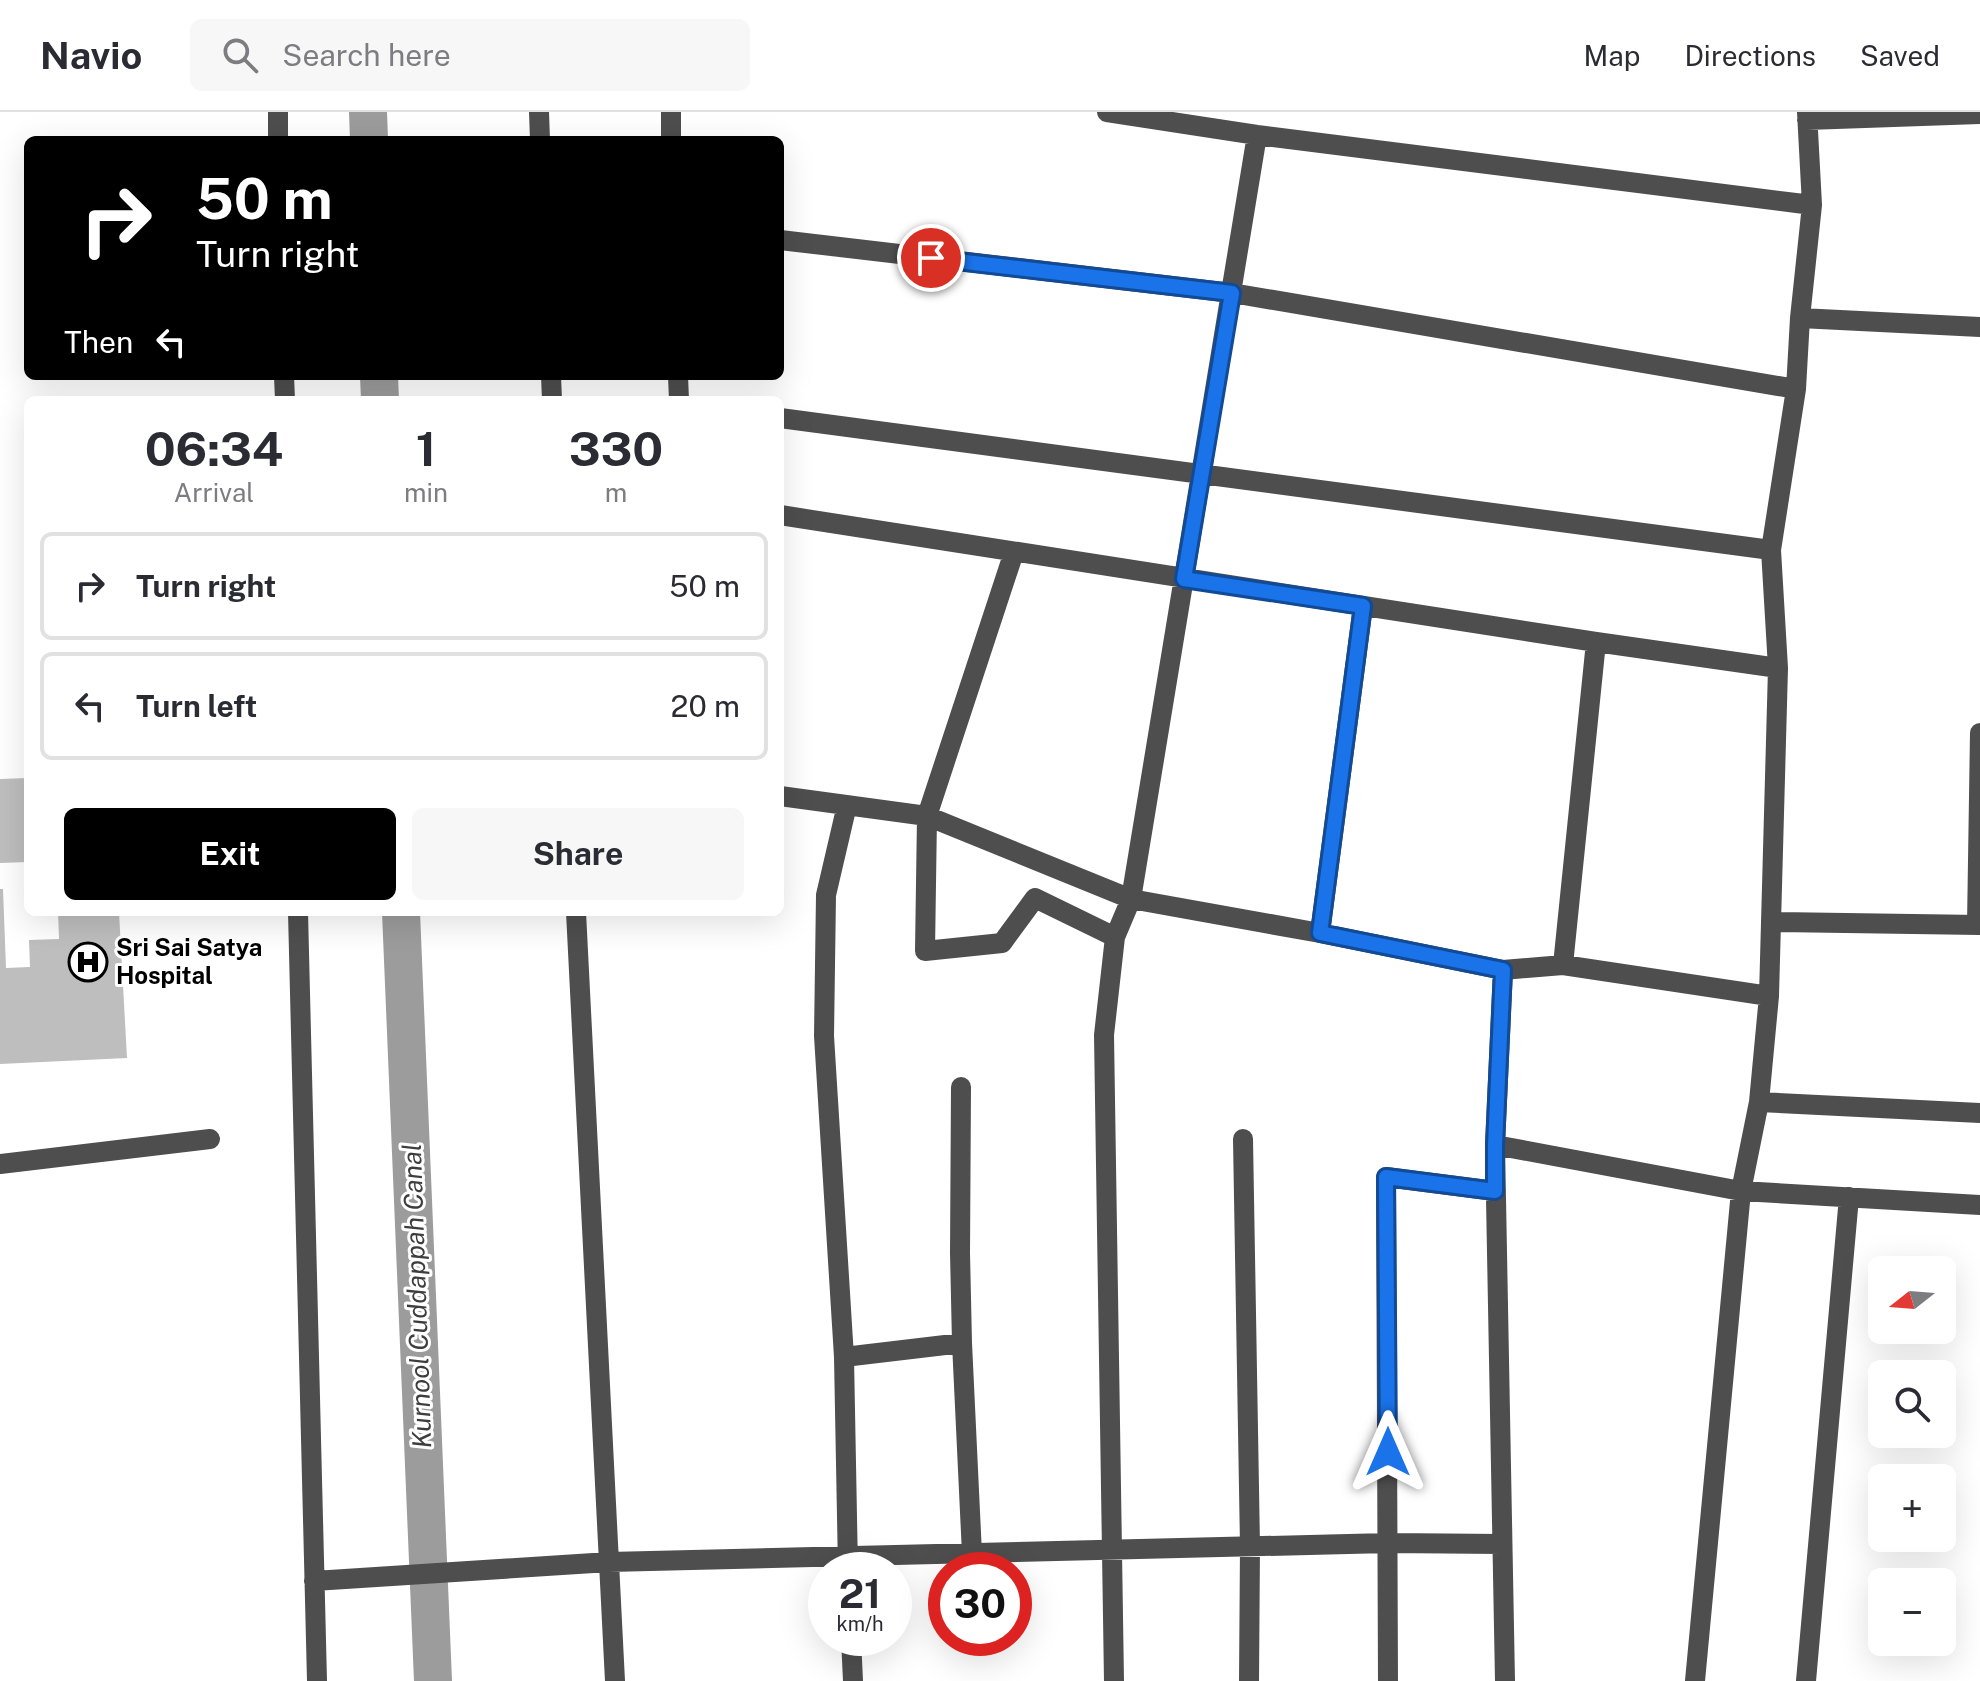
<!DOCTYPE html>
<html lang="en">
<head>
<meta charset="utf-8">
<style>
  :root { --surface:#fff; --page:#f7f7f7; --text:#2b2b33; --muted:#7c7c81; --line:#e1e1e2; --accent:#000 }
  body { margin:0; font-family:"Public Sans",sans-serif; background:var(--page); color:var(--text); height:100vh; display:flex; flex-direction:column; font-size:30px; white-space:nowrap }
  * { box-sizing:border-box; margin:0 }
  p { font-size:26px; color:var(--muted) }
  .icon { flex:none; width:44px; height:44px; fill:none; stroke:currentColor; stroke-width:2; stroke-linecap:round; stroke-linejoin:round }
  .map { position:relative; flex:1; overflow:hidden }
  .panel { position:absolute; left:24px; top:284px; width:760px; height:520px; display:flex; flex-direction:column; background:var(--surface); border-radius:12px; box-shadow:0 8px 32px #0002 }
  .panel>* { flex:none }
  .banner { position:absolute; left:24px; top:24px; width:760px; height:244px; border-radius:12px; box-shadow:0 8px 32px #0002; background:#000; color:#fff; overflow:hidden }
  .needle { width:52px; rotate:253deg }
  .controls { position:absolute; left:1868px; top:1144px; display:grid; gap:16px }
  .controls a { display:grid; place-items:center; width:88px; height:88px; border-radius:12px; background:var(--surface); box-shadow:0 8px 32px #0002; font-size:40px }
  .speed { position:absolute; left:808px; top:1440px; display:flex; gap:16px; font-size:40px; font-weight:700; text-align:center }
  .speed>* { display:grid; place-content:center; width:104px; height:104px; border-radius:50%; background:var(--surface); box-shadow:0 8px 32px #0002; line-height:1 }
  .speed small { font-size:20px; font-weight:400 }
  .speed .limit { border:12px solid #d22; background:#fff; color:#111 }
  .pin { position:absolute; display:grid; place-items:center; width:68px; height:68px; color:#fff; margin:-34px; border:4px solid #fff; border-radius:50%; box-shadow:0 2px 8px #0007 }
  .me { position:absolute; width:88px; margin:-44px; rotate:0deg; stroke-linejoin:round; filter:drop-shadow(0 0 6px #0008) }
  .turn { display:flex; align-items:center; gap:28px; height:168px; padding:0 40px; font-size:36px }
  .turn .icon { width:104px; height:104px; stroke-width:2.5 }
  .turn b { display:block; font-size:56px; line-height:68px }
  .then { display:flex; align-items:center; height:76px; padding:0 40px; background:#0003; gap:16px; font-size:30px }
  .eta { display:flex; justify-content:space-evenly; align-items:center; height:136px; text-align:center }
  .eta b { font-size:48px; font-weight:700; line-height:56px }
  .primary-button { display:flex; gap:16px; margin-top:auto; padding:16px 40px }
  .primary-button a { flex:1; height:92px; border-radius:12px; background:var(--accent); color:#fff; font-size:32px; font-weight:700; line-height:92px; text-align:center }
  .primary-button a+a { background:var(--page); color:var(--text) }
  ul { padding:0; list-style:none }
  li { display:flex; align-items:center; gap:24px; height:108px; margin:0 16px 12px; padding:0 24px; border:4px solid var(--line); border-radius:12px }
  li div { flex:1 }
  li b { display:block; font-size:30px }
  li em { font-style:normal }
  header { display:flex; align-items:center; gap:48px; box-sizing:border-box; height:112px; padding:0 40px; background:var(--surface); border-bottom:2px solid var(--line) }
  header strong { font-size:38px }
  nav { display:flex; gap:44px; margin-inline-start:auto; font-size:28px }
  .search { width:560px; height:72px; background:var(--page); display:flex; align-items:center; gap:20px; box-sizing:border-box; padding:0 28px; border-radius:12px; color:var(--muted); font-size:30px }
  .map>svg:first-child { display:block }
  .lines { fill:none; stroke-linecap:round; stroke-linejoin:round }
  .canal { stroke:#9c9c9c; stroke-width:38 }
  .building { fill:#bebebe }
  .minor { stroke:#4e4e4e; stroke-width:20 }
  .route-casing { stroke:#114b97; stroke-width:20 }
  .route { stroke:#1a73e8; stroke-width:14 }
  .labels { text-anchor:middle; stroke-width:6; stroke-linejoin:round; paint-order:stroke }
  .poi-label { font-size:24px; font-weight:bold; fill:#000; stroke:#fff; text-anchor:start }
  .water-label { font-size:26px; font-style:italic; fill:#3d3d3d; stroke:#fff }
</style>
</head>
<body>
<header>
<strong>Navio</strong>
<div class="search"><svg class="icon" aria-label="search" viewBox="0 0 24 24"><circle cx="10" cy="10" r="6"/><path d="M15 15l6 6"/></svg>Search here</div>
<nav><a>Map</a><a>Directions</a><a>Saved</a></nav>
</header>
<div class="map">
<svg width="1980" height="1569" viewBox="0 0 1980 1569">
  <rect width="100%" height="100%" fill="#fff"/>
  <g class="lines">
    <path class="canal" d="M368,0L369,28
      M379,264L380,288
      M401,800L433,1569"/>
  </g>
  <path class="building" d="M28,666V750L0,751V667Z
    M0,777H3L6,856L30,855L29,828L59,827L58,800H119L127,946L0,952Z"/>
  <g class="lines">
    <path class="minor" d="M278,0V28
      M539,0L540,28
      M671,0V28
      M1107,0L1257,23L1812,93
      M1807,8L1980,2
      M780,128L1232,181L1796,277
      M1800,206L1980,215
      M284,264L285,288
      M551,264L552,288
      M678,264L679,288
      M780,306L1771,438
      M780,403L1596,530L1778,556
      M1014,440L927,704L925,839L1002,831L1035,786L1115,825
      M780,684L927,704L1131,787L1320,821L1503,858L1563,853L1769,884
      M847,693L826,783L824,924L844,1245L848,1458
      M298,800L317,1569
      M576,800L615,1569
      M1771,810L1980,813
      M1977,813L1980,621
      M1320,821L1363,494
      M1563,853L1596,530
      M1503,858L1495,1033L1505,1569
      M961,975L960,1141L962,1231L972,1442
      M1759,990L1980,1001
      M1243,1027L1250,1434L1249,1569
      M1495,1033L1741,1079L1980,1093
      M0,1052L210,1027
      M844,1245L962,1231
      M314,1469L609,1450L1388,1431L1502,1432
      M851,1526L853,1569
      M1114,1569L1104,923L1115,825L1131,787L1257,23
      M1388,1569L1386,1065L1495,1079
      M1695,1569L1741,1079L1759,990L1769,884L1778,556L1771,438L1796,277L1800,206L1812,93L1807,0
      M1806,1569L1849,1085"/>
  </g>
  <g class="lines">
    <g class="route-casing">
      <path id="route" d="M931,146L1232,181L1184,467L1363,494L1320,821L1503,858L1495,1033V1079L1386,1065L1388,1340"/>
    </g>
    <use href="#route" class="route"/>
  </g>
  <defs>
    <g id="hospital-ring" transform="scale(2)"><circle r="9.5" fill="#fff" stroke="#000" stroke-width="1.5"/><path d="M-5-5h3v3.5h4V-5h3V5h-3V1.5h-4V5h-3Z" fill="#000"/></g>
  </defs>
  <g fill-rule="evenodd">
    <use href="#hospital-ring" x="88" y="850"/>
  </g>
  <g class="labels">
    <g class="poi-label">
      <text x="116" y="844">Sri Sai Satya<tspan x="116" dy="28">Hospital</tspan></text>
    </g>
    <g class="water-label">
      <text transform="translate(417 1184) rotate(-92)" y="9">Kurnool Cuddappah Canal</text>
    </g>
  </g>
</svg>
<div class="controls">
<a><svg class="needle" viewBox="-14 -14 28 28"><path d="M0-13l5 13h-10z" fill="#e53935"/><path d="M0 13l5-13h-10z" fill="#7c7c81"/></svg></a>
<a><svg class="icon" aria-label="search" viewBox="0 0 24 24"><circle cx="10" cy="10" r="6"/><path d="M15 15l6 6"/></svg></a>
<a>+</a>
<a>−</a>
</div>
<div class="speed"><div>21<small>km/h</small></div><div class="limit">30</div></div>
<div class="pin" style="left:931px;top:146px;background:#d93025"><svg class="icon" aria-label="arrive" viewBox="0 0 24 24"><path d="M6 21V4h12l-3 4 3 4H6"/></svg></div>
<svg class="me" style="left:1388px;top:1340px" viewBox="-20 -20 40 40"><path d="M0-17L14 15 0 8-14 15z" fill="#1a73e8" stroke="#fff" stroke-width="4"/></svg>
<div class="banner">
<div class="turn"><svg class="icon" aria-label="right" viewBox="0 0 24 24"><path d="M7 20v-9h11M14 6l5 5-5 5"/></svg><div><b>50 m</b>Turn right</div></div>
<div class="then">Then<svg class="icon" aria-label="left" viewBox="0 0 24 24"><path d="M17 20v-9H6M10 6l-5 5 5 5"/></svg></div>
</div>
<section class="panel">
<div class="eta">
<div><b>06:34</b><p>Arrival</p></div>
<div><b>1</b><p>min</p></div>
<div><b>330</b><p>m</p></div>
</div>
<ul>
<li><svg class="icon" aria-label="right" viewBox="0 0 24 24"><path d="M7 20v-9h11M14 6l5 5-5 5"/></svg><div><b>Turn right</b></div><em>50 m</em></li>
<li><svg class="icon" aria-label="left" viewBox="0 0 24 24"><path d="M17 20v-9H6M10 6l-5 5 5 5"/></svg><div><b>Turn left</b></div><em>20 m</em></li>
</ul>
<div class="primary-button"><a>Exit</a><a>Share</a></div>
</section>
</div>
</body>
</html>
